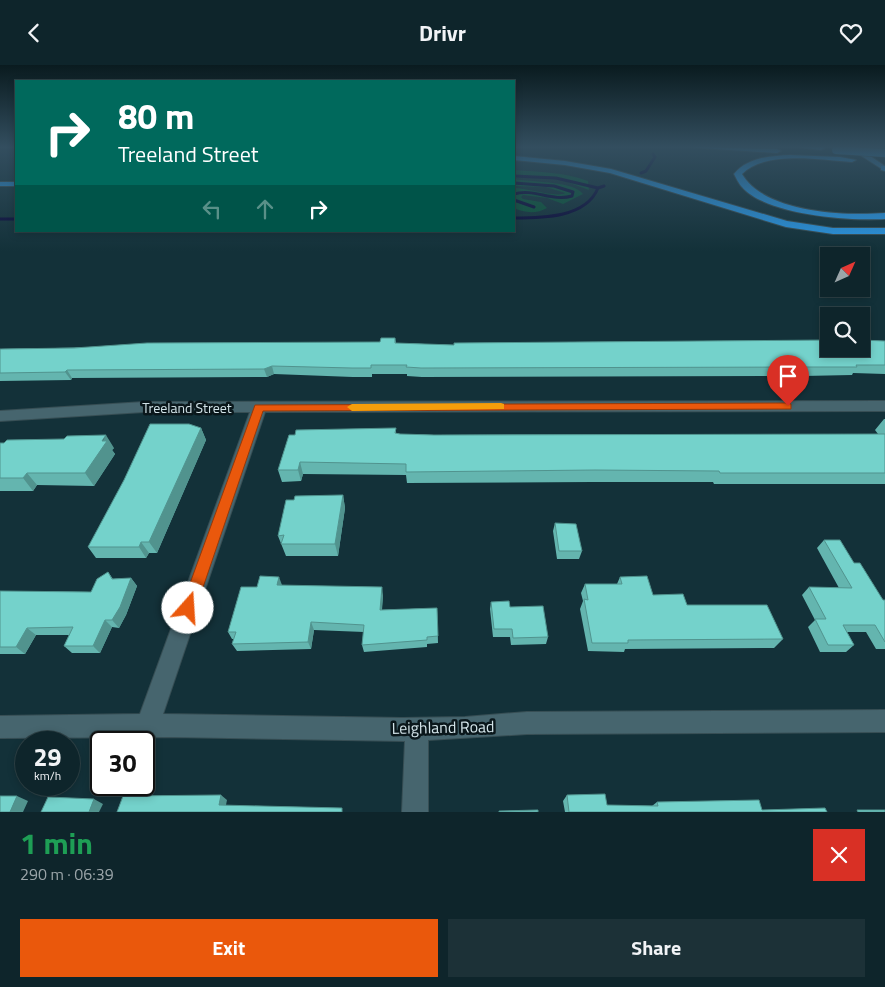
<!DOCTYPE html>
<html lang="en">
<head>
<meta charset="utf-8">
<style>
  :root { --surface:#0e252b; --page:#1c3137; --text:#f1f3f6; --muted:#9ba5a9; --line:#2e4247; --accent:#ea580c }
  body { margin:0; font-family:"Titillium Web",sans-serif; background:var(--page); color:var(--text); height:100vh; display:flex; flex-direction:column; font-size:19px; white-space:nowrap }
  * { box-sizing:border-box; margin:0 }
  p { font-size:16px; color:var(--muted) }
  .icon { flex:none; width:28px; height:28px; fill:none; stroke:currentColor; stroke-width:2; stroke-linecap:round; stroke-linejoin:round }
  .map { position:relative; height:747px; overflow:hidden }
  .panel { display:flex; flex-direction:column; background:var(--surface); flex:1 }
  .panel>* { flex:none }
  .banner { position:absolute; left:15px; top:15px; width:500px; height:152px; border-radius:0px; box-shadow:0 2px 8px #0003,0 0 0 1px var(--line); background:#00695c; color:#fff; overflow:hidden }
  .needle { width:32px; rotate:45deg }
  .buttons { position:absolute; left:820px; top:182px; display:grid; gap:10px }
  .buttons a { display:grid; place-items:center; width:50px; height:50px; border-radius:0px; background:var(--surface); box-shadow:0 2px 8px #0003,0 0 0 1px var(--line); font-size:25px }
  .speed { position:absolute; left:15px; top:666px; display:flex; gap:10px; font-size:25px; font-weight:700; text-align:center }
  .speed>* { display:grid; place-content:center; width:65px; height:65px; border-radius:50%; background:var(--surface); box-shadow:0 2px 8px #0003,0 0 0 1px var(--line); line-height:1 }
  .speed small { font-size:12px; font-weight:400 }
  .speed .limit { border:2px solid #111; border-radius:8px; background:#fff; color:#111 }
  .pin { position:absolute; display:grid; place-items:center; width:42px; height:42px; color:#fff; margin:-51px -21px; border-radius:50% 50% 50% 0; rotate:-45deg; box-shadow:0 0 5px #0007 }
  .pin .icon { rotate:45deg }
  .me { position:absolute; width:55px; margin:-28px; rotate:19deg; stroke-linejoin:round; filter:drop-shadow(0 0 4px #0008) }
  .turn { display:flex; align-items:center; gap:18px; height:105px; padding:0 20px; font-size:22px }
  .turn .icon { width:65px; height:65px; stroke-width:2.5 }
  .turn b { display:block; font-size:35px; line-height:42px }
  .lanes { display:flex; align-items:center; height:48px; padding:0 20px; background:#0003; justify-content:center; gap:25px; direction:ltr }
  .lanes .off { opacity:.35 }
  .round { display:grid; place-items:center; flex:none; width:52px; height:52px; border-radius:0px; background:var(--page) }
  .summary { display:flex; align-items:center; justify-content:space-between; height:85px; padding:0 20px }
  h1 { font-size:30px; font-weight:700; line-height:38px; color:#1e9e55 }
  .primary-button { display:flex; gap:10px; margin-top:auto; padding:10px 20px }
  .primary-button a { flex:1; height:58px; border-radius:0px; background:var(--accent); color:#fff; font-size:20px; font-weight:700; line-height:58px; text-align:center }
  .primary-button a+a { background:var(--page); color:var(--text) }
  header { display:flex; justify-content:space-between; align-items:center; height:65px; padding:0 20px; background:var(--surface); font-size:22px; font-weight:700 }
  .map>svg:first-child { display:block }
  .green { fill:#095538 }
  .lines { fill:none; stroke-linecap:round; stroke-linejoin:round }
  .stream { stroke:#0a093a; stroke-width:3 }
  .minor-casing { stroke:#374e54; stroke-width:2 }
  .major-casing { stroke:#374e54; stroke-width:2 }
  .highway-casing { stroke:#374e54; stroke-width:2 }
  .minor { fill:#46656e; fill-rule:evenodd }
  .major { fill:#3582b5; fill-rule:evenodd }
  .highway { fill:#2996e4; fill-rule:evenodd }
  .highway-bridge-casing { stroke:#374e54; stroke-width:9; stroke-linecap:butt }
  .highway-bridge { stroke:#2996e4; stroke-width:8 }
  .wall { fill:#64b5af }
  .shaded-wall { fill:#51938e }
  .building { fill:#74d2cb; stroke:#51938e }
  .route { fill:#ea580c; stroke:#983908 }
  .slow { fill:#f59e0b }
  .labels { text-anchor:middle; stroke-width:5; stroke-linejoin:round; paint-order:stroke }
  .street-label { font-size:14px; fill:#d2e3e8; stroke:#0a171b }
  .near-street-label { font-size:16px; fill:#d2e3e8; stroke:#0a171b }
</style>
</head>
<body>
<header><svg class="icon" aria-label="back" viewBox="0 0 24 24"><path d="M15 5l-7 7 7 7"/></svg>Drivr<svg class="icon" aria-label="heart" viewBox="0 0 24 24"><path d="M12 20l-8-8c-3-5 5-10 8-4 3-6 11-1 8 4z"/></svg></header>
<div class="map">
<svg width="885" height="747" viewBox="0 0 885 747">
  <rect width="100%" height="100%" fill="#133139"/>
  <path class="green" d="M514,105C539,107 564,107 588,116L589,125L556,113H514Z
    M514,114C530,117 574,116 583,129L563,139L547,133L523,130L521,132L523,134L541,137L547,143C537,149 524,148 514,143V123C526,123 558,133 565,128L546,122L514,121Z"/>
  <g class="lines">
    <path class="stream" d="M641,108L646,106L655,92L653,89
      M514,111L556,113L598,123L604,121
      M514,118L554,121L573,127L572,131C552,137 534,123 514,129
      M514,135L534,142
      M514,153C542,153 586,153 598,123
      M0,154H16"/>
    <g class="minor-casing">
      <path id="minor" d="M885,336V346L265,347L163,649L402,653L465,652L527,647L885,645V667L527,669L428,675V747H402L405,676L173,672L0,673V651L140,649L250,347H144L0,356V346L144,337Z"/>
    </g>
    <g class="major-casing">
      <path id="major" d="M846,81H855L885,101V106Z
        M868,81H877L885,87V92Z"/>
    </g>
    <g class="highway-casing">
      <path id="highway" d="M671,81L777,84L781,86L777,88Z
        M787,81H823L825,83L821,85Z
        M790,90L840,92L856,95L852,97C821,95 766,85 742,109C765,148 845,151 885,148V154C850,156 766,150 742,122C739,119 736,113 734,109C748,92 770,91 790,90Z
        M514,91L565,96L611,104L787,156L833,163H885V169H833L786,162L610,108L565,100L514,95Z
        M881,101H885V106L881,105Z
        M0,117H16V121H0Z"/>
    </g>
    <use href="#minor" class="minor"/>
    <use href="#major" class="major"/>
    <use href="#highway" class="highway"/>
    <g class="highway-bridge-casing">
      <path id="highway-bridge" d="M836,85L885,88"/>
    </g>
    <use href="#highway-bridge" class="highway-bridge"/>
  </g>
  <path class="wall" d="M395,273L396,278L454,280L885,276V309L853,308L852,310L803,311L422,312L407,311V309H372V312H353L274,309L267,312L72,313L71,315L0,316V284L380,277Z
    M884,354H885V419H714L713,417H592L407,418L406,410L303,409L301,416L282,417L278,405L295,370L396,363V368L400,369L434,370L878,369L875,365Z
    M201,363L206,375L157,488H149L146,493H96L88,482Z
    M0,378L114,383L112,385L115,389L94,421L37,420L33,426H0Z
    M343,430L345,443L338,491H286L278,471L294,435Z
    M555,458L582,486L579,494H557L553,466Z
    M824,475L854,498L883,535H885V584H876L866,567H847L854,580L846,587H820L808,562L815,555L802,530L809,522L839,523L817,483Z
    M108,507L113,514L131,513L137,521L126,550L119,563L112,562L100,588H72L64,581L69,570H36L25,589H0V526L91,527Z
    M620,512L653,530L687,540L783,574L774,583L625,584L624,587L588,586L580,544L583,536L581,528L585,519H617Z
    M257,522L383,530L382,545L437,543L438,578L427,579V582L364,587L362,580L364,567L314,565L311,584L237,586L232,579L234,574H232L228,567Z
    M491,537L510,542L548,572L546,579L511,580L510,572H493L490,544Z
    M567,730L607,740L652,741L657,737L762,745L827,747H565L563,736Z"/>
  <path class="shaded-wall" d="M272,301L274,309L267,312L264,304Z
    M67,305L72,313L71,315L65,307Z
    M201,363L206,375L157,488L149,477Z
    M106,370L114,383L112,385L115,389L94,421L85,408Z
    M300,397L303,409L301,416L298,405Z
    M27,408L37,420L33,426L23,413Z
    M343,430L345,443L338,491L335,479Z
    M141,477L149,488L146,493L139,482Z
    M279,512L282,520H277Z
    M131,513L137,521L126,550L119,563L112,555Z
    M382,522L383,530L381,552L380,545Z
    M105,555L112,562L100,588L93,581Z
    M311,557L314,565L311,584L308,577Z
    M27,563L36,570L25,589L16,582Z
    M221,730L227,735L225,745L219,740Z
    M17,731L28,736L23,747H10Z
    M94,734L103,739L99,747H89Z"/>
  <path class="building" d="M381,273H395V278L454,280V278L829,275V284H861V275L885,276V300H856L857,302H808L421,303L406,302L407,300H371V303H352L272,301L264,304L67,305L65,307L0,308V284L74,283L147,278L380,277Z
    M150,359H189L201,363L149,477H141L139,482H88L124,415Z
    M396,363L395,368L400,369L434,370L885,369V408H720L719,406L595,405L406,407V399L300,397L298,405H278L289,370H295L296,365Z
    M106,370L102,376H107L85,408H27L23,413H0V378H4L7,375L64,374L67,371Z
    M343,430L335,479H281L284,470L278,471L286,435H294L295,431Z
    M555,458L576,459L582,486H559Z
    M824,475H840L854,498H860L883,535H885V577L875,560H843L854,580H828L815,554H826L809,522L852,523Z
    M108,507L112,514L131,513L120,542L112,555H105L93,581H64L73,562L27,563L16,582H0V526L91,527L97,514Z
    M260,511L279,512L277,520L382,522L380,545L437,543L438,571L427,572V575L362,580L364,560L311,557L308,577L232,579L236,567H228L241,522H257Z
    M647,511L653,530L683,529L687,540H767L783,574L628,575V578H592L584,534L588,535L585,519H622L620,512Z
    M509,536L510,542L543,541L548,572L513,573L512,564H494L491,537Z
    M605,729L607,740L658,741L657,737L759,735L762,745L825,743L827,747H569L567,730Z
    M221,730L219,740L342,743V747H117L123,731Z
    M0,731H17L10,747H0Z
    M48,732L94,734L89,747H41Z
    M538,745V747H499V746Z
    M857,745H885V747H858Z"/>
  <linearGradient id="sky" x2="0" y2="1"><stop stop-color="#0a1b1f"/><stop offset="0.44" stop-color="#334e5f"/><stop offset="1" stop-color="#334e5f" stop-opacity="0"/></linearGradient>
  <rect width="885" height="186" fill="url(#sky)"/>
  <path class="route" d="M788,338L791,339V344L263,346L196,543L194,548L188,550L183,548L181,543L255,340Z"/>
  <path class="slow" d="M501,338L504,339V344L352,346L347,342L352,339Z"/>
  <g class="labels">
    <g class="street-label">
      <text x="187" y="348">Treeland Street</text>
    </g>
    <g class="near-street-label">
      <text transform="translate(443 662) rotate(-1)" y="6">Leighland Road</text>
    </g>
  </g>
</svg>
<div class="buttons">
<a><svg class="needle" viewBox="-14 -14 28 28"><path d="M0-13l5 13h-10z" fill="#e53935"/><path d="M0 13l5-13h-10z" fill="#9ba5a9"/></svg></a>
<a><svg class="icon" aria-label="search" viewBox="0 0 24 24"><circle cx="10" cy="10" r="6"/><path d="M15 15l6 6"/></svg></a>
</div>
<div class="speed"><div>29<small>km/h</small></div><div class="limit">30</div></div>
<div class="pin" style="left:788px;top:341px;background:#d93025"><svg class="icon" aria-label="arrive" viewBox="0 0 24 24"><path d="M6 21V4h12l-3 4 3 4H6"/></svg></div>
<svg class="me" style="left:188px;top:543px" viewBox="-20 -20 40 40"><circle r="19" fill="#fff"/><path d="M0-13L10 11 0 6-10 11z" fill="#ea580c"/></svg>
<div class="banner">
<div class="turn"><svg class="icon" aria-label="right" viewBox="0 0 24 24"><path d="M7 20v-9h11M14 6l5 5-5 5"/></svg><div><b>80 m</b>Treeland Street</div></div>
<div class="lanes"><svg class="icon off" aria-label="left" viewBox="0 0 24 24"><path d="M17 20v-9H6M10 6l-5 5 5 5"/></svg><svg class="icon off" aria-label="ahead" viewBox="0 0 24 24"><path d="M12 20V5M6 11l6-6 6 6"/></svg><svg class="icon" aria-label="right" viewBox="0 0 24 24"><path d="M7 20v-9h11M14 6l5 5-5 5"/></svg></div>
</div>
</div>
<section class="panel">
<div class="summary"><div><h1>1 min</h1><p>290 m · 06:39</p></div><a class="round" style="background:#d93025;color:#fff"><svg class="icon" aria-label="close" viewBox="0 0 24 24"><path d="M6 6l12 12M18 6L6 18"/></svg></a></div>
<div class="primary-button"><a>Exit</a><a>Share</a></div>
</section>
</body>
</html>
